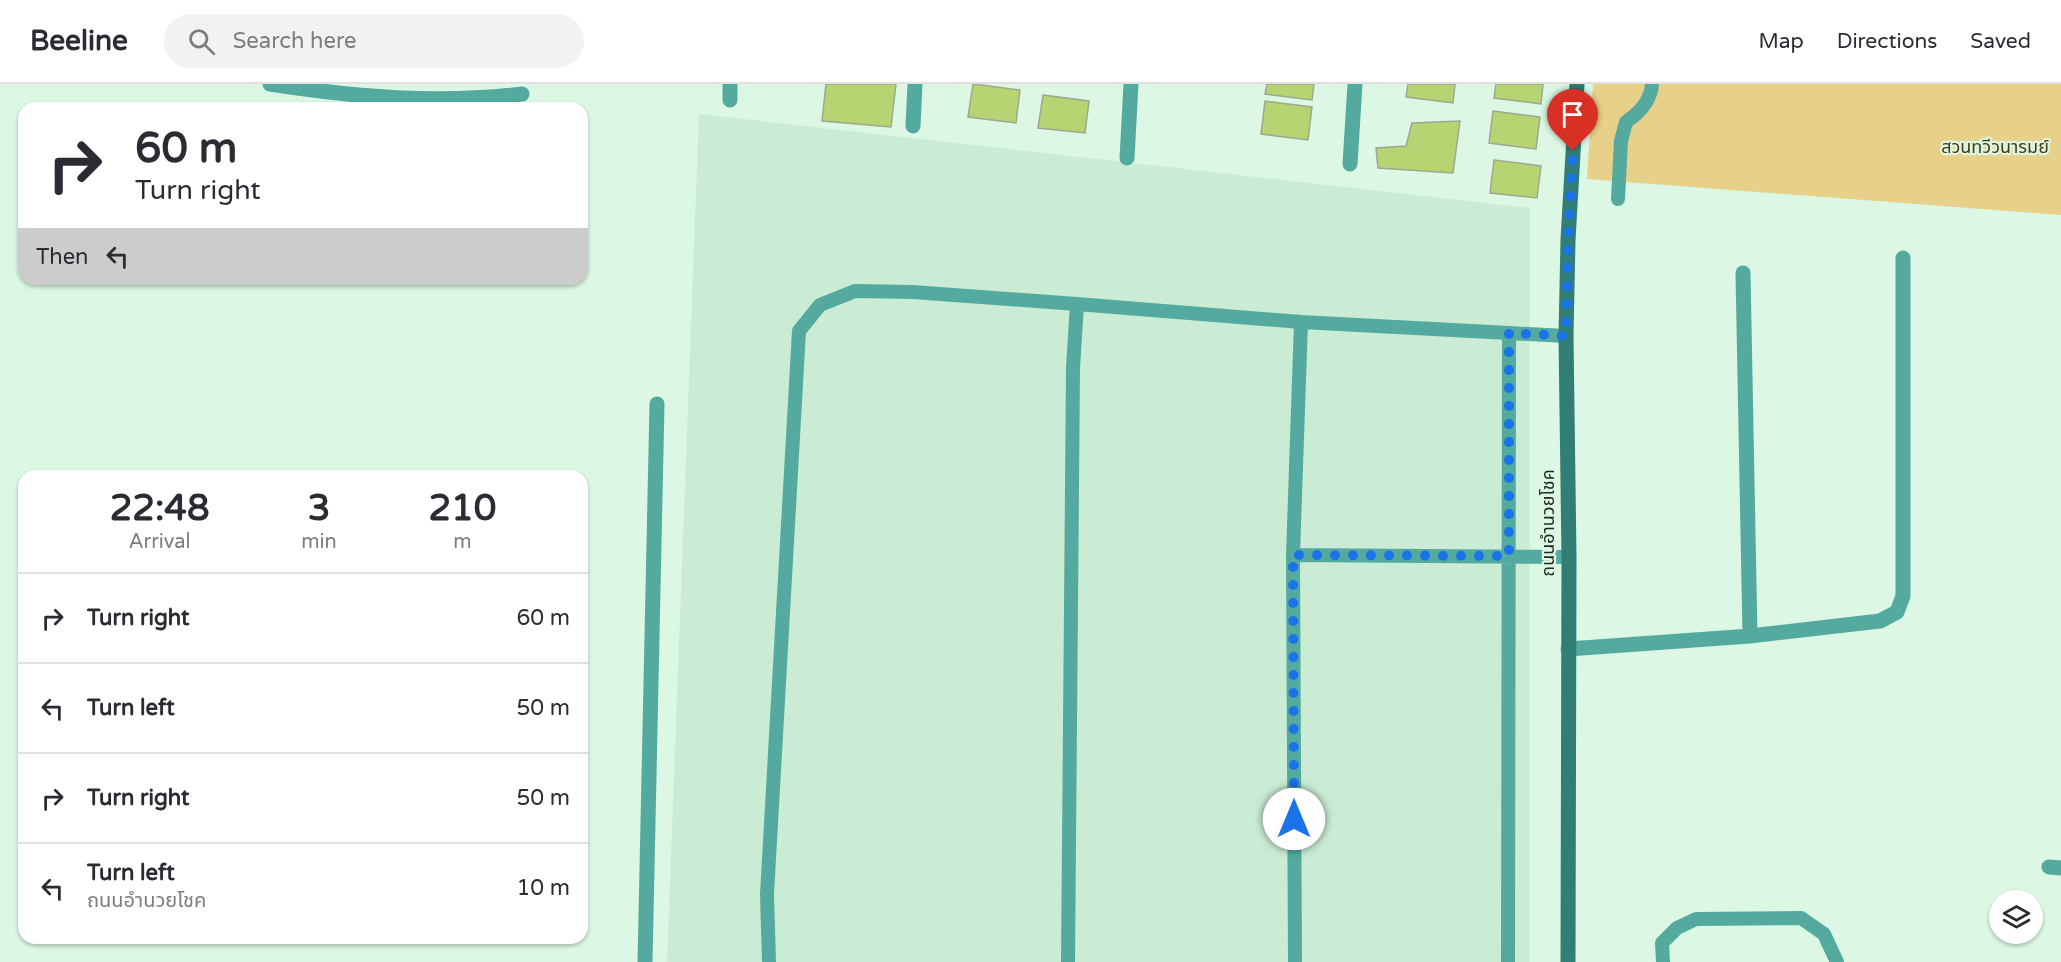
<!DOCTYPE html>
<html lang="en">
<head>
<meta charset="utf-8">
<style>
  :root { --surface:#fff; --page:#f2f2f3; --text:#2b2b33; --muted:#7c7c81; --line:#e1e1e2 }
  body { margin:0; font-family:"Varela Round","Noto Sans Thai",sans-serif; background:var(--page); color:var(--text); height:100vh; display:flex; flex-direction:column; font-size:22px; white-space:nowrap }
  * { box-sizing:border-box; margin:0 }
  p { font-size:20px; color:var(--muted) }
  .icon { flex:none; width:33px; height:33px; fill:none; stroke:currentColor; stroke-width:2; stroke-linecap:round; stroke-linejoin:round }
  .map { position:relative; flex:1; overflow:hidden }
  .drawer { position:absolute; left:18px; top:386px; width:570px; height:474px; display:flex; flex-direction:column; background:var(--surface); border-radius:18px; box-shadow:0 2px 4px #0004 }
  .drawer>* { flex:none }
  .banner { position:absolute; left:18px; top:18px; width:570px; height:183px; border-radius:18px; box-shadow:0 2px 4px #0004; background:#fff; color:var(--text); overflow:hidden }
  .controls { position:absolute; left:1989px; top:806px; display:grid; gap:12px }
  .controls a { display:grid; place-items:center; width:54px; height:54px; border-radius:50%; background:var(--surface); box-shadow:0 2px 4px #0004; font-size:30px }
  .pin { position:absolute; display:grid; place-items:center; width:51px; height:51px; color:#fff; margin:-62px -26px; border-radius:50% 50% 50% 0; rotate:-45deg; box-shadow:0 0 6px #0007 }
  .pin .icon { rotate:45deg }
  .me { position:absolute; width:66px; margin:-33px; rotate:0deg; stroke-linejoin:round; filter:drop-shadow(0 0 4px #0008) }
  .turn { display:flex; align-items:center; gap:21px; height:126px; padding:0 18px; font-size:27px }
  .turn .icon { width:78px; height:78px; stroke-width:2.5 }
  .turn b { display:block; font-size:42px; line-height:51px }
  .then { display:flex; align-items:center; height:57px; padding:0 18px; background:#0003; gap:12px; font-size:22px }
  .eta { display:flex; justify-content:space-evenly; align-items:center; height:102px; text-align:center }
  .eta b { font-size:36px; font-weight:800; line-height:42px }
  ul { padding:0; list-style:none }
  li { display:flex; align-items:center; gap:18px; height:90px; padding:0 18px; border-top:2px solid var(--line) }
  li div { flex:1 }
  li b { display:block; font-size:22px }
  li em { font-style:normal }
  header { display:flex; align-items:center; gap:36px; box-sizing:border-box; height:84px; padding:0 30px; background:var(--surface); border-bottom:2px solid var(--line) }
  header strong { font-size:28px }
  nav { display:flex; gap:33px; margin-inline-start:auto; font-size:21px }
  .search { width:420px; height:54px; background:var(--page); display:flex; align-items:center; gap:15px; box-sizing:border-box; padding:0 21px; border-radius:33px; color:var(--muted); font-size:22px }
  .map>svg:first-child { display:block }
  .built { fill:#cbecd4 }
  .green { fill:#e7d089 }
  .building { fill:#b6d472; stroke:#9fa88e; stroke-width:1.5 }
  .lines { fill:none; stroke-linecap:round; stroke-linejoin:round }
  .lane { stroke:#54aa9f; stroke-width:14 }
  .street { stroke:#54aa9f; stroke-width:15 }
  .secondary { stroke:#307e75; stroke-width:15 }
  .route { stroke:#1a73e8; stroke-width:10; stroke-dasharray:0 18 }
  .labels { text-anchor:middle; stroke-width:4.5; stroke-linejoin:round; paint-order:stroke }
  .park-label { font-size:18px; fill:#483b0d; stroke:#dcf7e4 }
  .street-label { font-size:18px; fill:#202922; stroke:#dcf7e4 }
</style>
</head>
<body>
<header>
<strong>Beeline</strong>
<div class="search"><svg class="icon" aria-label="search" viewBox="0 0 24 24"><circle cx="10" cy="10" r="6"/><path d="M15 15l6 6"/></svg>Search here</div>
<nav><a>Map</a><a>Directions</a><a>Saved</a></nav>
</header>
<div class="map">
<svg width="2061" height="878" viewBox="0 0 2061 878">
  <rect width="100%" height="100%" fill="#dcf7e4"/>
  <path class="built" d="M699,30L1530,124L1529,878H667Z"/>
  <path class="green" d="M1593,0H2061V131L1587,95Z"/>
  <path class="building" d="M826,0H896L891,43L822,37Z
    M973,0L1020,6L1016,39L968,33Z
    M1267,0H1314L1312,16L1265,10Z
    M1408,0H1455L1453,19L1406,13Z
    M1496,0H1543L1541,20L1494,14Z
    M1043,11L1089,17L1085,49L1038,44Z
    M1265,17L1312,23L1308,56L1261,50Z
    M1493,27L1540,33L1536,65L1489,59Z
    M1460,37L1453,89L1378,84L1376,64L1406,62L1412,39Z
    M1494,76L1541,82L1537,114L1490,109Z"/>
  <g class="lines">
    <path class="lane" d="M1618,115L1621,57L1626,38C1639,29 1651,17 1652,0
      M1301,238L1509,249
      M1293,471L1569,473
      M769,878L767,810L799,247L820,221L855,207L913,208L1077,220
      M1068,878L1073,284L1077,220L1301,238L1293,471L1295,878
      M1508,878L1509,249L1566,252
      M1663,878L1662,859L1677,844L1696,835L1801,834L1824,850L1837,878"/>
    <path class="street" d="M270,0C354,13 438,20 522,10
      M730,16V0
      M913,42L915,0
      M1127,74L1131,0
      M1350,80L1355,0
      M1743,189L1750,552
      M1568,565L1750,552L1880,537L1897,528L1903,512V174
      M2049,783L2061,784
      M645,878L657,320"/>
    <path class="secondary" d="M1568,878L1569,473L1566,252L1568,156L1577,0"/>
  </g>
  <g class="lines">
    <path class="route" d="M1294,735L1293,471L1509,472V249L1566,252L1568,156L1573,67"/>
  </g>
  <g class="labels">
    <g class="park-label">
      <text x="1995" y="69">สวนทวีวนารมย์</text>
    </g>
    <g class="street-label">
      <text transform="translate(1548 439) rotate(-90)" y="6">ถนนอำนวยโชค</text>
    </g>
  </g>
</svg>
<div class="controls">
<a><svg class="icon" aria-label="layers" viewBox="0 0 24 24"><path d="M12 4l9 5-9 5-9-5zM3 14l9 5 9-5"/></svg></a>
</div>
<div class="pin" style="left:1573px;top:67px;background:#d93025"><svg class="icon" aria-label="arrive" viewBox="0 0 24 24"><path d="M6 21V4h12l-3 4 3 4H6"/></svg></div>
<svg class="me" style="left:1294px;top:735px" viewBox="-20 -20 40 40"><circle r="19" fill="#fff"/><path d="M0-13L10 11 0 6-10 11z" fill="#1a73e8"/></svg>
<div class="banner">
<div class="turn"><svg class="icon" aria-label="right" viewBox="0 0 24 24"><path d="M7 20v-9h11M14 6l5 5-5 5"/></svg><div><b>60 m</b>Turn right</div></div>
<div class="then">Then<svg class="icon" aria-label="left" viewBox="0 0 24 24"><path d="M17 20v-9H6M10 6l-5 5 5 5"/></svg></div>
</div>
<section class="drawer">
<div class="eta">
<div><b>22:48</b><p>Arrival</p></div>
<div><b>3</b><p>min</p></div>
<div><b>210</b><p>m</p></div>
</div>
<ul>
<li><svg class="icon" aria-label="right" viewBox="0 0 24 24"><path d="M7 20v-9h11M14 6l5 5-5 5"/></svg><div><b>Turn right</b></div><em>60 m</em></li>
<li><svg class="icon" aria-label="left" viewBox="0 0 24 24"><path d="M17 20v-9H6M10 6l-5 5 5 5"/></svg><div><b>Turn left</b></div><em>50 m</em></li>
<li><svg class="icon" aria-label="right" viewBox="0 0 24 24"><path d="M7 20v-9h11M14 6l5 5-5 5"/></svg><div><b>Turn right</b></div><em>50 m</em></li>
<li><svg class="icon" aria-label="left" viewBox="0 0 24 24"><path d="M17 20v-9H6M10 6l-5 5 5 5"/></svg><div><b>Turn left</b><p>ถนนอำนวยโชค</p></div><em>10 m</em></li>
</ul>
</section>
</div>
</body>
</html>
